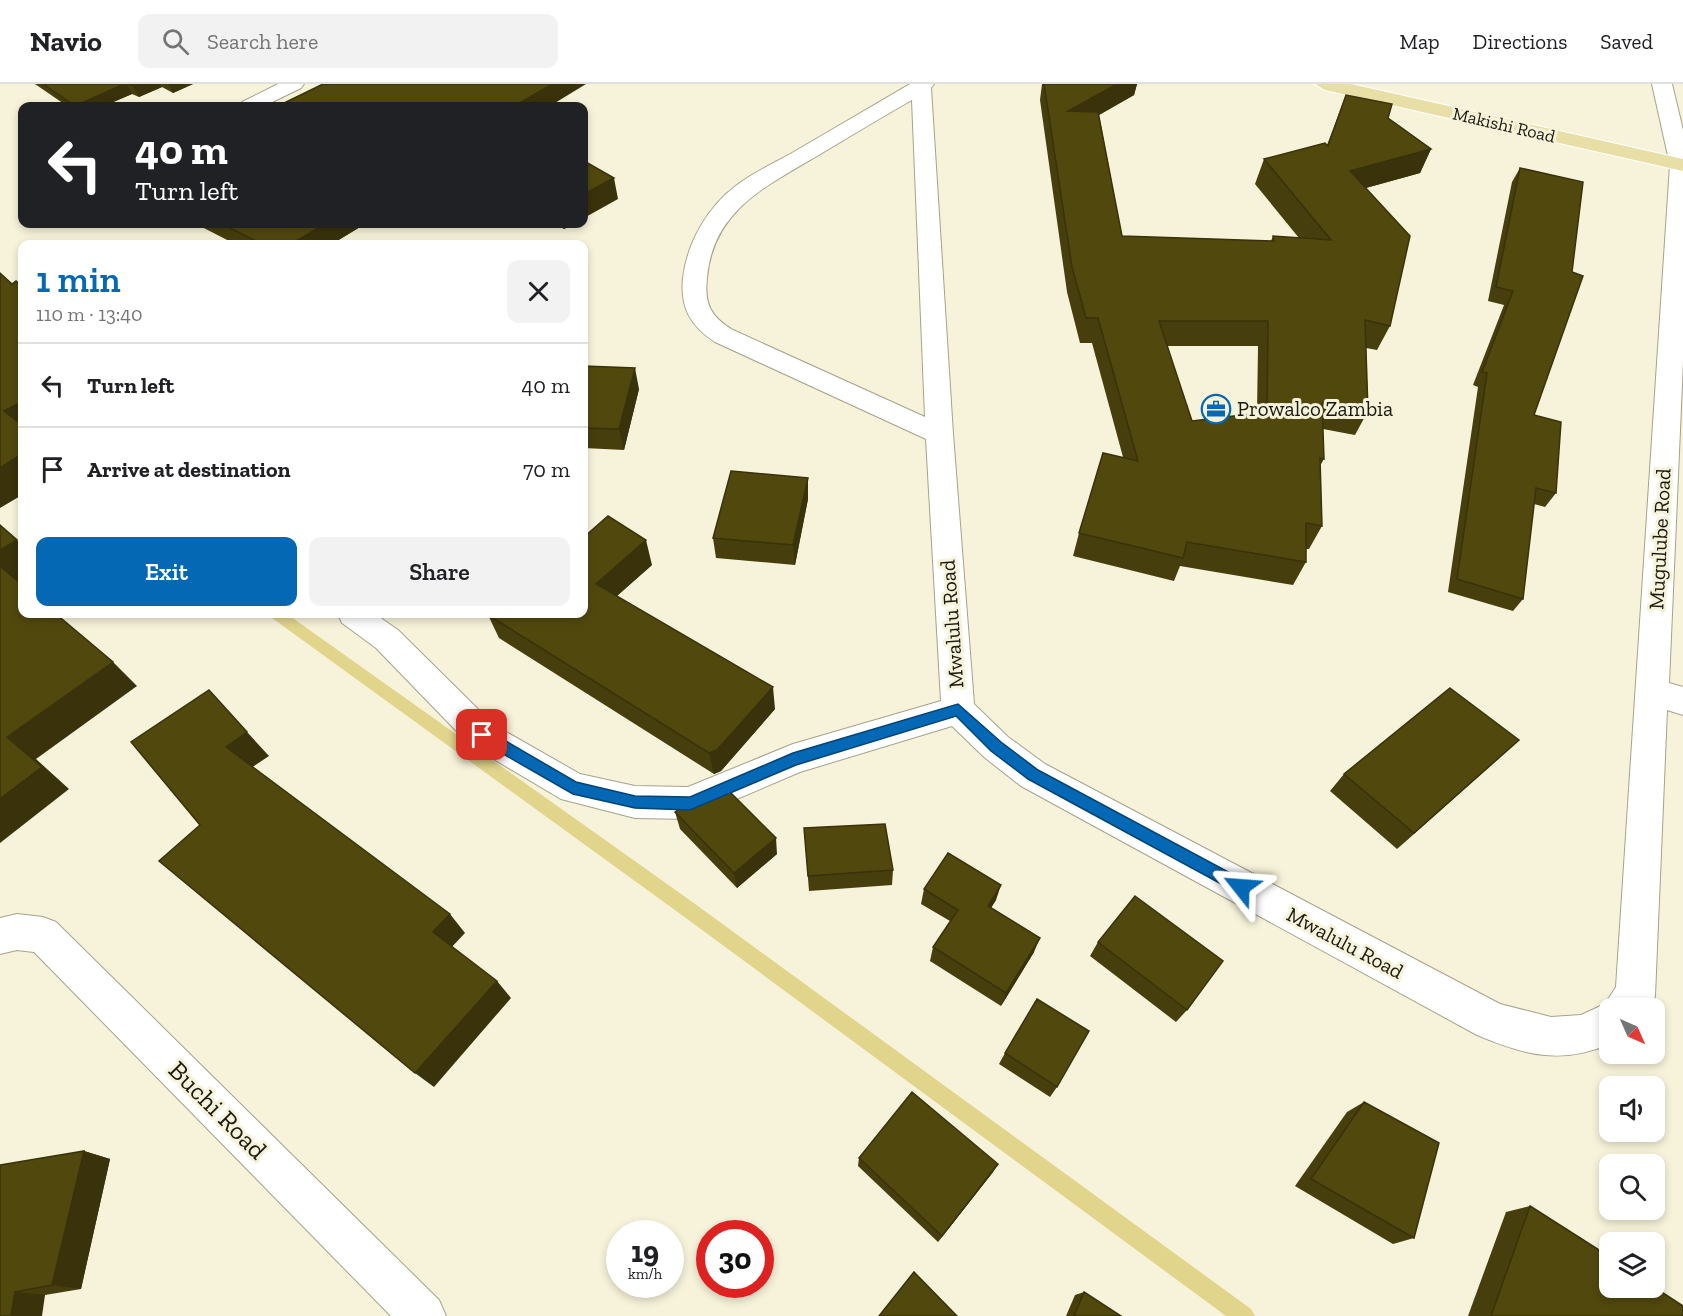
<!DOCTYPE html>
<html lang="en">
<head>
<meta charset="utf-8">
<style>
  :root { --surface:#fff; --page:#f2f2f2; --text:#202124; --muted:#757577; --line:#e0e0e0; --accent:#0468b4 }
  body { margin:0; font-family:"Zilla Slab",serif; background:var(--page); color:var(--text); height:100vh; display:flex; flex-direction:column; font-size:22px; white-space:nowrap }
  * { box-sizing:border-box; margin:0 }
  p { font-size:20px; color:var(--muted) }
  .icon { flex:none; width:33px; height:33px; fill:none; stroke:currentColor; stroke-width:2; stroke-linecap:round; stroke-linejoin:round }
  .map { position:relative; flex:1; overflow:hidden }
  .sheet { position:absolute; left:18px; top:156px; width:570px; height:378px; display:flex; flex-direction:column; background:var(--surface); border-radius:12px; box-shadow:0 3px 9px #0003 }
  .sheet>* { flex:none }
  .guide { position:absolute; left:18px; top:18px; width:570px; height:126px; border-radius:12px; box-shadow:0 3px 9px #0003; background:#202124; color:#fff; overflow:hidden }
  .needle { width:39px; rotate:135deg }
  .buttons { position:absolute; left:1599px; top:914px; display:grid; gap:12px }
  .buttons a { display:grid; place-items:center; width:66px; height:66px; border-radius:12px; background:var(--surface); box-shadow:0 3px 9px #0003; font-size:30px }
  .speed { position:absolute; left:606px; top:1136px; display:flex; gap:12px; font-size:30px; font-weight:700; text-align:center }
  .speed>* { display:grid; place-content:center; width:78px; height:78px; border-radius:50%; background:var(--surface); box-shadow:0 3px 9px #0003; line-height:1 }
  .speed small { font-size:15px; font-weight:400 }
  .speed .limit { border:9px solid #d22; background:#fff; color:#111 }
  .pin { position:absolute; display:grid; place-items:center; width:51px; height:51px; color:#fff; margin:-26px; border-radius:12px; box-shadow:0 3px 9px #0006 }
  .me { position:absolute; width:66px; margin:-33px; rotate:298deg; stroke-linejoin:round; filter:drop-shadow(0 0 4px #0008) }
  .turn { display:flex; align-items:center; gap:21px; height:126px; padding:0 18px; font-size:27px }
  .turn .icon { width:78px; height:78px; stroke-width:2.5 }
  .turn b { display:block; font-size:42px; line-height:51px }
  .round { display:grid; place-items:center; flex:none; width:63px; height:63px; border-radius:12px; background:var(--page) }
  .head { display:flex; align-items:center; justify-content:space-between; height:102px; padding:0 18px }
  h1 { font-size:36px; font-weight:600; line-height:45px; color:var(--accent) }
  .primary-button { display:flex; gap:12px; margin-top:auto; padding:12px 18px }
  .primary-button a { flex:1; height:69px; border-radius:12px; background:var(--accent); color:#fff; font-size:24px; font-weight:600; line-height:69px; text-align:center }
  .primary-button a+a { background:var(--page); color:var(--text) }
  ul { padding:0; list-style:none }
  li { display:flex; align-items:center; gap:18px; height:84px; padding:0 18px; border-top:2px solid var(--line) }
  li div { flex:1 }
  li b { display:block; font-size:22px }
  li em { font-style:normal }
  header { display:flex; align-items:center; gap:36px; box-sizing:border-box; height:84px; padding:0 30px; background:var(--surface); border-bottom:2px solid var(--line) }
  header strong { font-size:28px }
  nav { display:flex; gap:33px; margin-inline-start:auto; font-size:21px }
  .search { width:420px; height:54px; background:var(--page); display:flex; align-items:center; gap:15px; box-sizing:border-box; padding:0 21px; border-radius:12px; color:var(--muted); font-size:22px }
  .map>svg:first-child { display:block }
  .lines { fill:none; stroke-linecap:round; stroke-linejoin:round }
  .stream { fill:#e1d58c; fill-rule:evenodd }
  .minor-casing { stroke:#a6a28b; stroke-width:2 }
  .major-casing { stroke:#fff; stroke-width:2 }
  .minor { fill:#fff; fill-rule:evenodd }
  .major { fill:#e8dfa6; fill-rule:evenodd }
  .wall { fill:#463e0c; fill-rule:evenodd }
  .shaded-wall { fill:#39320a }
  .building { fill:#51480e; stroke:#39320a; stroke-width:1.5; fill-rule:evenodd }
  .route { fill:#0468b4; stroke:#034475; stroke-width:1.5 }
  .labels { text-anchor:middle; stroke-width:6; stroke-linejoin:round; paint-order:stroke }
  .far-street-label { font-size:18px; fill:#1a1910; stroke:#f7f3da }
  .poi-label { font-size:21px; fill:#1a1910; stroke:#f7f3da; text-anchor:start }
  .street-label { font-size:21px; fill:#1a1910; stroke:#f7f3da }
  .near-street-label { font-size:26px; fill:#1a1910; stroke:#f7f3da }
</style>
</head>
<body>
<header>
<strong>Navio</strong>
<div class="search"><svg class="icon" aria-label="search" viewBox="0 0 24 24"><circle cx="10" cy="10" r="6"/><path d="M15 15l6 6"/></svg>Search here</div>
<nav><a>Map</a><a>Directions</a><a>Saved</a></nav>
</header>
<div class="map">
<svg width="1683" height="1232" viewBox="0 0 1683 1232">
  <rect width="100%" height="100%" fill="#f7f3da"/>
  <g class="lines">
    <path class="stream" d="M270,530H287L691,817L1251,1225L1255,1232H1226L679,829L272,534Z"/>
    <g class="minor-casing">
      <path id="minor" d="M278,0H304L301,4L264,22H239L242,18Z
        M910,0H934L931,4L953,350L974,620L1008,653L1045,680L1500,920L1551,933L1581,931L1605,920L1616,903L1670,81L1652,0H1672L1683,46V277L1669,599L1683,603V631L1667,626L1655,912L1650,924H1610V960C1559,981 1525,971 1477,951L1021,702L984,673L952,642L800,688L690,735L635,734L561,715L470,661L376,564L342,539L338,530H375L398,546L494,641L580,690L635,702L688,703L793,660L941,617L926,355L715,258C690,242 680,223 683,194C687,159 708,122 737,101C753,89 774,79 792,69C831,46 871,23 910,0ZM912,16L925,333L733,246C711,233 704,220 707,194C713,126 765,103 817,72C849,53 880,34 912,16Z
        M17,830L43,833L56,838L439,1216L446,1232H391L34,868L17,866L0,870V834Z"/>
    </g>
    <g class="major-casing">
      <path id="major" d="M1315,0H1351L1683,75V87L1325,6Z"/>
    </g>
    <use href="#minor" class="minor"/>
    <use href="#major" class="major"/>
  </g>
  <path class="wall" d="M35,0H193L173,9L162,3L139,13L132,10L104,22H67Z
    M1042,0H1137L1134,11L1099,31L1122,152L1271,157L1273,152L1299,154L1255,100L1264,75L1327,61L1346,11L1388,34L1431,65L1420,89L1366,104L1390,242L1377,266L1366,264L1368,327L1355,351L1323,345L1324,375L1320,382L1322,442L1309,465H1306V478L1293,501L1180,482L1174,497L1073,472L1079,449L1123,373L1092,259H1080L1067,208L1040,16ZM1167,262H1258L1257,329L1192,337Z
    M1520,84L1534,331L1556,409L1545,423L1534,420L1523,515L1513,527L1448,508L1478,303L1473,301L1504,221L1488,217L1512,98Z
    M196,140H365L332,160H235Z
    M554,140H574L564,145Z
    M584,282L639,305L624,366L584,364Z
    M808,394V415L795,481L716,474L713,454Z
    M652,481L617,512L775,625L721,687L714,690L499,554L488,531Z
    M1519,656L1500,673L1397,765L1330,707L1344,690Z
    M675,728L777,770L737,804L680,745Z
    M804,744L893,786L892,801L809,807Z
    M924,805L996,816L991,824L1034,868L1001,922L930,877L933,863L950,837L921,820Z
    M1098,858L1187,926L1176,938L1090,872Z
    M1005,969L1057,1003L1050,1013L999,980Z
    M1364,1018L1414,1154L1393,1160L1295,1102L1347,1028Z
    M84,1067L110,1075L81,1205L45,1211L0,1232Z
    M859,1074L993,1088L938,1158L858,1082Z
    M1530,1122L1683,1232H1468L1506,1128Z
    M1084,1208L1121,1232H1066L1075,1211Z"/>
  <path class="shaded-wall" d="M124,0H127L132,10L104,22H75Z
    M139,0H160L162,3L139,13L133,2Z
    M169,0H193L173,9Z
    M552,0H586L550,22H515Z
    M1117,0H1137L1134,11L1064,51L1068,27Z
    M1431,65L1420,89L1340,111L1350,87Z
    M614,94L618,115L584,134V110Z
    M325,140H365L332,160H291Z
    M562,140H574L564,145Z
    M635,284L639,305L624,366L619,345Z
    M22,318V349L4,327Z
    M22,370V411L0,424V384Z
    M808,394V415L795,481L793,461Z
    M17,456L22,462V493L15,498L0,483V466Z
    M646,456L652,481L603,524L596,500Z
    M113,578L137,602L36,675L69,705L0,759V715L7,653Z
    M773,603L775,625L721,687L714,690L709,669Z
    M247,648L269,672L248,686L226,663Z
    M1519,656L1500,673L1397,765L1414,749Z
    M776,754L777,770L737,804L734,789Z
    M1001,801L996,816L983,836L988,822Z
    M450,830L465,849L449,866L433,848Z
    M1040,854L1034,868L1001,922L1006,909Z
    M497,897L511,914L434,1003L415,989Z
    M84,1067L110,1075L81,1205L52,1201Z
    M998,1080L993,1088L938,1158L942,1152Z
    M15,1208L45,1211L42,1232H11Z"/>
  <path class="building" d="M43,0H124L75,22Z
    M128,0H139L133,2Z
    M323,0H552L515,22H278Z
    M1044,0H1117L1068,27L1098,28L1122,152L1274,157L1273,152L1331,156L1264,75L1325,59L1328,62L1346,11L1392,20L1388,34L1431,65L1350,87L1410,152L1390,242L1365,236L1368,327L1322,319L1324,375L1320,374L1322,442L1306,439V478L1187,458L1183,474L1079,449L1103,369L1138,377L1098,234H1086L1072,183ZM1159,237H1268L1267,328L1192,337Z
    M584,77L614,94L584,110Z
    M1520,84L1583,98L1572,188L1583,192L1534,331L1561,338L1556,409L1536,404L1523,515L1457,495L1487,289L1482,288L1513,207L1496,203Z
    M222,140H325L291,160H262Z
    M0,189L12,200L16,197L22,202V318L4,327L22,341V370L0,384Z
    M584,282L635,284L619,345L584,344Z
    M731,387L808,394L793,461L713,454Z
    M608,432L646,456L596,500L773,603L717,666L709,669L488,531L490,530H584V453Z
    M0,441L17,456L0,466Z
    M0,482L22,501V530H56L113,578L7,653L42,683L0,715Z
    M1450,604L1519,656L1414,749L1344,690Z
    M209,606L247,648L226,663L450,830L433,848L497,897L415,989L159,777L200,741L131,658Z
    M726,704L776,754L734,789L675,728L685,721Z
    M885,740L893,786L808,792L804,744Z
    M948,769L1001,801L988,822L1040,854L1006,909L933,863L958,826L924,805Z
    M1135,812L1223,877L1187,926L1098,858Z
    M1037,915L1089,947L1057,1003L1005,969Z
    M912,1008L998,1080L942,1152L859,1074Z
    M1364,1018L1439,1059L1414,1154L1311,1095Z
    M84,1067L52,1201L15,1208L11,1232H0V1081Z
    M1530,1122L1610,1173V1203H1654L1683,1222V1232H1491Z
    M914,1188L957,1232H879Z
    M1084,1208L1121,1232H1074Z"/>
  <path class="route" d="M958,620L1001,658L1038,686L1247,798L1249,803L1247,808H1236L1028,695L991,667L956,632L796,681L690,726L635,724L573,710L477,655L475,651L482,645L487,646L576,698L635,712L690,713L793,669Z"/>
  <defs>
    <g id="office-ring" transform="scale(1.5)"><circle r="9.5" fill="#f7f3da" stroke="#0468b4" stroke-width="1.5"/><path d="M-6-3h4V-5.5h4V-3h4V5H-6ZM-1-4.5V-3h2v-1.5ZM-6 0V1H6V0Z" fill="#0468b4"/></g>
  </defs>
  <g fill-rule="evenodd">
    <use href="#office-ring" x="1216" y="325"/>
  </g>
  <g class="labels">
    <g class="far-street-label">
      <text transform="translate(1504 41) rotate(13)" y="6">Makishi Road</text>
    </g>
    <g class="poi-label">
      <text x="1237" y="332">Prowalco Zambia</text>
    </g>
    <g class="street-label">
      <text transform="translate(1660 455) rotate(-87)" y="7">Mugulube Road</text>
      <text transform="translate(952 540) rotate(-94)" y="7">Mwalulu Road</text>
      <text transform="translate(1345 859) rotate(28)" y="7">Mwalulu Road</text>
    </g>
    <g class="near-street-label">
      <text transform="translate(218 1026) rotate(45)" y="9">Buchi Road</text>
    </g>
  </g>
</svg>
<div class="buttons">
<a><svg class="needle" viewBox="-14 -14 28 28"><path d="M0-13l5 13h-10z" fill="#e53935"/><path d="M0 13l5-13h-10z" fill="#757577"/></svg></a>
<a><svg class="icon" aria-label="sound" viewBox="0 0 24 24"><path d="M4 9h4l5-4v14l-5-4H4zM17 9q2 3 0 6"/></svg></a>
<a><svg class="icon" aria-label="search" viewBox="0 0 24 24"><circle cx="10" cy="10" r="6"/><path d="M15 15l6 6"/></svg></a>
<a><svg class="icon" aria-label="layers" viewBox="0 0 24 24"><path d="M12 4l9 5-9 5-9-5zM3 14l9 5 9-5"/></svg></a>
</div>
<div class="speed"><div>19<small>km/h</small></div><div class="limit">30</div></div>
<div class="pin" style="left:482px;top:651px;background:#d93025"><svg class="icon" aria-label="arrive" viewBox="0 0 24 24"><path d="M6 21V4h12l-3 4 3 4H6"/></svg></div>
<svg class="me" style="left:1241px;top:803px" viewBox="-20 -20 40 40"><path d="M0-17L14 15 0 8-14 15z" fill="#0468b4" stroke="#fff" stroke-width="4"/></svg>
<div class="guide">
<div class="turn"><svg class="icon" aria-label="left" viewBox="0 0 24 24"><path d="M17 20v-9H6M10 6l-5 5 5 5"/></svg><div><b>40 m</b>Turn left</div></div>
</div>
<section class="sheet">
<div class="head"><div><h1>1 min</h1><p>110 m · 13:40</p></div><a class="round"><svg class="icon" aria-label="close" viewBox="0 0 24 24"><path d="M6 6l12 12M18 6L6 18"/></svg></a></div>
<ul>
<li><svg class="icon" aria-label="left" viewBox="0 0 24 24"><path d="M17 20v-9H6M10 6l-5 5 5 5"/></svg><div><b>Turn left</b></div><em>40 m</em></li>
<li><svg class="icon" aria-label="arrive" viewBox="0 0 24 24"><path d="M6 21V4h12l-3 4 3 4H6"/></svg><div><b>Arrive at destination</b></div><em>70 m</em></li>
</ul>
<div class="primary-button"><a>Exit</a><a>Share</a></div>
</section>
</div>
</body>
</html>
